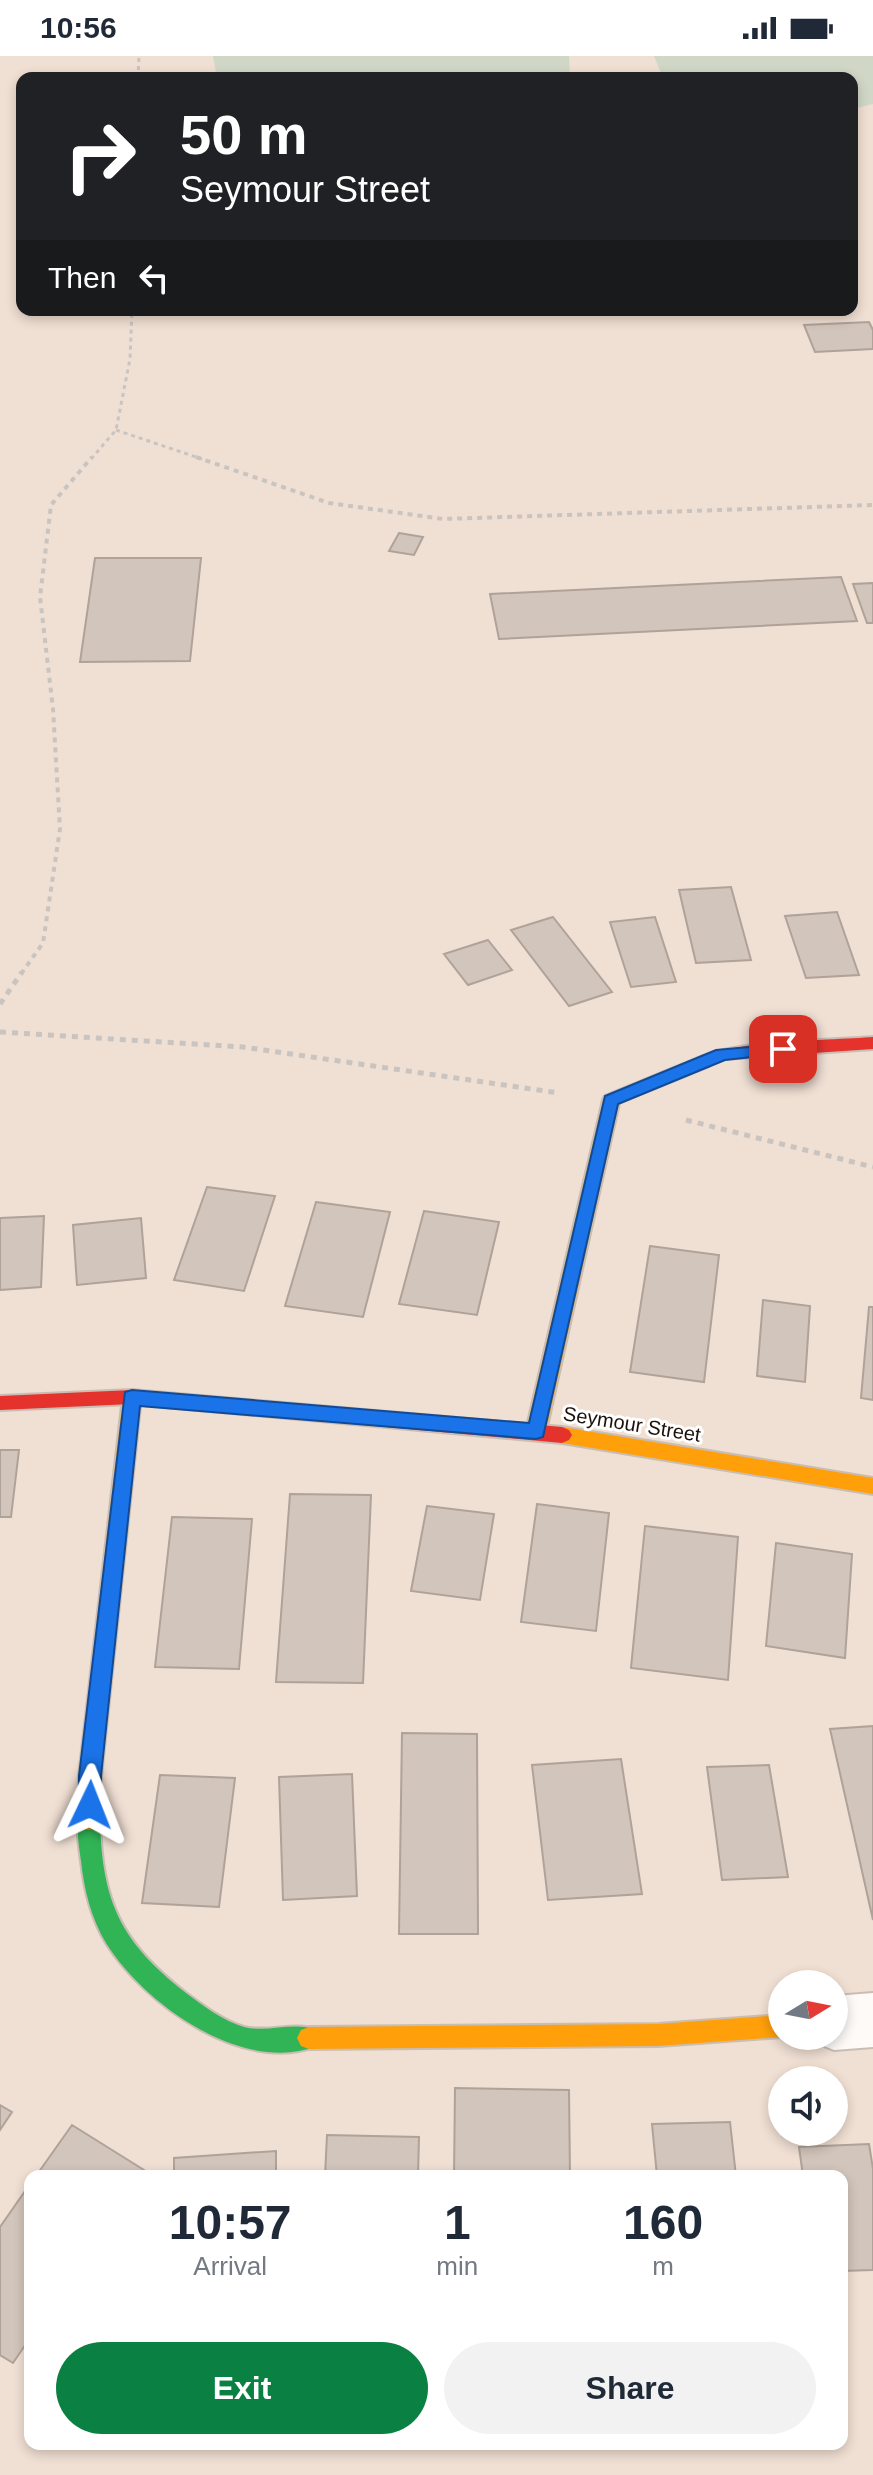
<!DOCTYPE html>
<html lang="en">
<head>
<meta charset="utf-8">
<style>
  :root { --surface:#fff; --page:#f2f2f3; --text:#1f2937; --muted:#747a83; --accent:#0b8043 }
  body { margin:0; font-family:Helvetica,sans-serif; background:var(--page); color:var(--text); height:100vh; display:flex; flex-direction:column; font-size:30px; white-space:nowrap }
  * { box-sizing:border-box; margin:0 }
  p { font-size:26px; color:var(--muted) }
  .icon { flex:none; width:44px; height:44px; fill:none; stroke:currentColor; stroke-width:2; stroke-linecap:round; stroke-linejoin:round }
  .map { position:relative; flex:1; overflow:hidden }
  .details { position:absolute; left:24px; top:2114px; width:824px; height:280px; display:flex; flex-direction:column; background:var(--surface); border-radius:16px; box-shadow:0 4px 12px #0003 }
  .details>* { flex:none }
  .hud { position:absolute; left:16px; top:16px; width:842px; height:244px; border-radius:16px; box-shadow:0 4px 12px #0003; background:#202124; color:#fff; overflow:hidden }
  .needle { width:52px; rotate:80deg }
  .controls { position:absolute; left:768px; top:1914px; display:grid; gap:16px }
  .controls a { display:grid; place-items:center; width:80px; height:80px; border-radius:50%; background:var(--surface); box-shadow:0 4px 12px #0003; font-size:40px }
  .pin { position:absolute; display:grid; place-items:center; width:68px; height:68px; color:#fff; margin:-34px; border-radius:16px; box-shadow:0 4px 12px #0006 }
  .me { position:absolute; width:88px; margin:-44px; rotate:2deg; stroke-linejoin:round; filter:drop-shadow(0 0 6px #0008) }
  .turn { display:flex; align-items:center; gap:28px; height:168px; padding:0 32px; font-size:36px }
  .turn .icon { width:104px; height:104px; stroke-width:2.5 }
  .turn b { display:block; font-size:56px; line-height:68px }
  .then { display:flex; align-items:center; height:76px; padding:0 32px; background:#0003; gap:16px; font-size:30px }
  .eta { display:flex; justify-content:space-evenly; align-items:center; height:136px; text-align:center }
  .eta b { font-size:48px; font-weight:700; line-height:56px }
  .primary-button { display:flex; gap:16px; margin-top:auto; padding:16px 32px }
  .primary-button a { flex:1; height:92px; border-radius:48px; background:var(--accent); color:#fff; font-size:32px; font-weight:700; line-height:92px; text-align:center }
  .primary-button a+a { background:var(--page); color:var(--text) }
  .status { display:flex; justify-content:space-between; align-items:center; height:56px; padding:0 40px; background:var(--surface); direction:ltr }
  .status svg { height:22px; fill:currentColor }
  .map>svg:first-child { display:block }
  .green { fill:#d1d7c6 }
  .building { fill:#d2c5bb; stroke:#afa299; stroke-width:2 }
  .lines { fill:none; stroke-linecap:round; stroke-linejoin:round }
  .street-casing { stroke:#cabeb4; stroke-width:4 }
  .fast-casing { stroke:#cabeb4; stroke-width:4 }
  .slow-casing { stroke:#cabeb4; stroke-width:4 }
  .jam-casing { stroke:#cabeb4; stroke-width:4 }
  .path-far2 { stroke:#cac4c0; stroke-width:3; stroke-dasharray:4 4; stroke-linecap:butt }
  .path-far1 { stroke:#cac4c0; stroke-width:4; stroke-dasharray:5 5; stroke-linecap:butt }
  .path { stroke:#cac4c0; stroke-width:5; stroke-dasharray:6 6; stroke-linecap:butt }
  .street { fill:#fdfaf8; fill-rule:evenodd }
  .fast { fill:#30b455; fill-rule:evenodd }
  .slow { fill:#ff9f0a; fill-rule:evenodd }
  .jam { fill:#e5322d; fill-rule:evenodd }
  .route { fill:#1a73e8; stroke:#114b97; stroke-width:2 }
  .labels { text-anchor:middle; stroke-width:6; stroke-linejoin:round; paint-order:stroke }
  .street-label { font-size:20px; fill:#1c120a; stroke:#fff }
</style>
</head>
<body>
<div class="status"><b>10:56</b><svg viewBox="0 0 49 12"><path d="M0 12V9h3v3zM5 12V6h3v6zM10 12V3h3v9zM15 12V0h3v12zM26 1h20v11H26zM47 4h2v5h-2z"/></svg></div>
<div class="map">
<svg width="873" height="2419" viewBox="0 0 873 2419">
  <rect width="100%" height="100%" fill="#f0dfd3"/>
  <path class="green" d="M213,0H569L570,22H217Z
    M654,0H873V48L852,53V22H663Z"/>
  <path class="building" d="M869,266L873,274V293L815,296L804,269Z
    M399,477L423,481L414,499L389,495Z
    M95,502H201L190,605L80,606Z
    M841,521L857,565L499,583L490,538Z
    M873,527V567H867L853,528Z
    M731,831L751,904L696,907L679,834Z
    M837,856L859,919L806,922L785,860Z
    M553,861L612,936L569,950L511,874Z
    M655,861L676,926L631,931L610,866Z
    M488,884L512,914L468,929L444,898Z
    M207,1131L275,1140L244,1235L174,1224Z
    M316,1146L390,1156L363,1261L285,1250Z
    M424,1155L499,1166L477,1259L399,1248Z
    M44,1160L41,1231L0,1234V1162Z
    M141,1162L146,1222L77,1229L73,1169Z
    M650,1190L719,1199L704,1326L630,1316Z
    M763,1244L810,1250L805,1326L757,1320Z
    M869,1251H873V1344L861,1342Z
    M0,1394H19L11,1461H0Z
    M290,1438L371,1439L363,1627L276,1626Z
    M537,1448L609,1457L596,1575L521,1566Z
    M427,1450L494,1458L480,1544L411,1535Z
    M172,1461L252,1463L239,1613L155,1611Z
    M645,1470L738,1481L728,1624L631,1612Z
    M776,1487L852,1498L845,1602L766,1590Z
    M873,1670V1864L830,1673Z
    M402,1677L477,1678L478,1878H399Z
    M621,1703L642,1838L548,1844L532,1709Z
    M769,1709L788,1821L722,1824L707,1711Z
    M352,1718L357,1840L283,1844L279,1721Z
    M160,1719L235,1722L219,1851L142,1847Z
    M455,2032L569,2034L570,2120H454Z
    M0,2049L12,2056L0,2074Z
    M730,2066L736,2120H657L652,2068Z
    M72,2069L144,2114L140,2120H36Z
    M327,2079L419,2081L418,2120H325Z
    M869,2088L873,2113V2214L842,2215V2120H803L799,2091Z
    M276,2095V2120H174V2102Z
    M30,2128V2282L13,2307L0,2299V2171Z"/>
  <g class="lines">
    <g class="street-casing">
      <path id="street" d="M873,1937V1991L834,1994L814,1986L811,1980H834V1940Z"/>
    </g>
    <g class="fast-casing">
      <path id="fast" d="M89,1754L97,1757L100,1764C102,1847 121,1886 186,1937C204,1950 223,1965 244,1971C268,1977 295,1965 317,1974L321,1982L317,1990C243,2019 144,1948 106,1887C91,1862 84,1833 81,1805C79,1790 75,1771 81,1757Z"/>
    </g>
    <g class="slow-casing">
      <path id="slow" d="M703,1000L709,1002L711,1006L709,1010L619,1047L546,1375L543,1380H529L526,1375L603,1044L605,1040Z
        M132,1334L139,1336L141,1341L101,1720L100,1764L97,1771L89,1774L81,1771L78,1764L79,1720L123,1341L125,1336Z
        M562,1371L873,1422V1438L562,1387L555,1384L552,1379L555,1374Z
        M782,1959V1980H785L782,1981L658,1990L309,1993L301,1990L297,1982L301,1974L309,1971L658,1968Z"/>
    </g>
    <g class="jam-casing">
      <path id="jam" d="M873,981V993L724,1003L703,1012L695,1006C712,985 840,984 873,981Z
        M132,1334L562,1371L569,1374L572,1379L569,1384L562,1387L132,1348L0,1354V1340Z"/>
    </g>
    <path class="path-far2" d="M138,22L139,0
      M116,374L202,403
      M91,403L116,374L130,303L132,254"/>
    <path class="path-far1" d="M196,401L329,447L443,463L873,449
      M21,918L43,887L60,773L53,653L40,541L51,449L92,401"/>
    <path class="path" d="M0,948L22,916
      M0,976L243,991L559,1037
      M686,1064L873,1111"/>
    <use href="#street" class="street"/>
    <use href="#fast" class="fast"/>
    <use href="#slow" class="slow"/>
    <use href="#jam" class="jam"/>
  </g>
  <path class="route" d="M783,988L789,989L791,993L789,997L725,1004L618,1048L543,1381L536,1383L140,1350L101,1720V1749L98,1756L90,1758L82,1756L79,1749V1720L125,1336L132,1334L529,1367L605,1040L716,994Z"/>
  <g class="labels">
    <g class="street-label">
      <text transform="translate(632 1368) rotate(9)" y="7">Seymour Street</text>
    </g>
  </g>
</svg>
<div class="controls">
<a><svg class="needle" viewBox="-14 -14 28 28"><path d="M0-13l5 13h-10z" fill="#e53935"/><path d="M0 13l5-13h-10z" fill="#747a83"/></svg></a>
<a><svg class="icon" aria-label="sound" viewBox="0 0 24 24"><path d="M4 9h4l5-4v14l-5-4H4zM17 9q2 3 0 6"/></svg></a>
</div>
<div class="pin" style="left:783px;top:993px;background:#d93025"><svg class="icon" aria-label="arrive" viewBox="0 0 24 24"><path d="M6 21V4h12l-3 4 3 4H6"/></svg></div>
<svg class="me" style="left:90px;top:1749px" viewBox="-20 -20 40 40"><path d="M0-17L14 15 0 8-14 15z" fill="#1a73e8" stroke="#fff" stroke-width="4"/></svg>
<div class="hud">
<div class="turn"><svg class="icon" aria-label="right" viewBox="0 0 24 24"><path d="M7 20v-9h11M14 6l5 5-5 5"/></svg><div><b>50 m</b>Seymour Street</div></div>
<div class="then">Then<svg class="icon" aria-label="left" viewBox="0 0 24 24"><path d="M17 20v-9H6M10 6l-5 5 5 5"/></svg></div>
</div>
<section class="details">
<div class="eta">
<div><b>10:57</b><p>Arrival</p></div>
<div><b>1</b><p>min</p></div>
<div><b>160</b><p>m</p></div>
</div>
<div class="primary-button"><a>Exit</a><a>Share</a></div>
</section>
</div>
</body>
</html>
